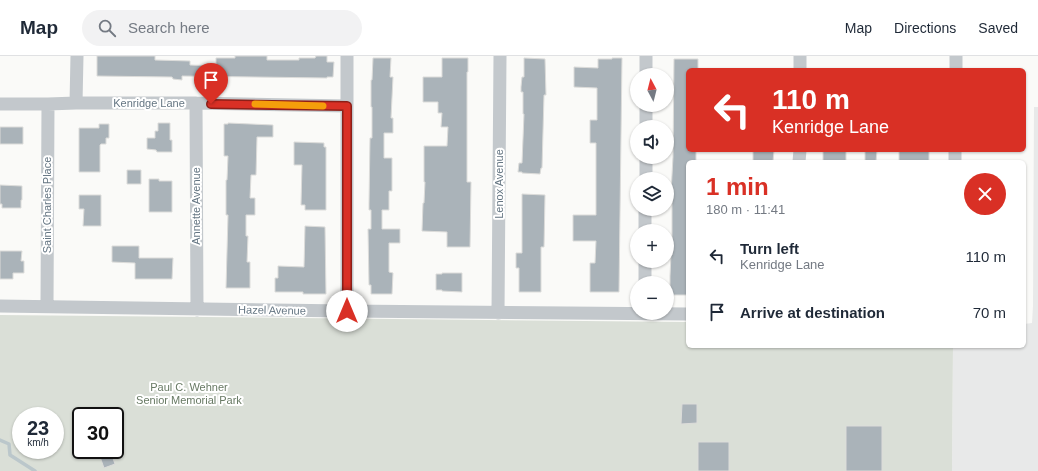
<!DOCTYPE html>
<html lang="en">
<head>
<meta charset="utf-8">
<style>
  :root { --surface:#fff; --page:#f2f2f3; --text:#1f2937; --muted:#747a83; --line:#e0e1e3; --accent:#d93025 }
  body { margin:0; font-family:Helvetica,sans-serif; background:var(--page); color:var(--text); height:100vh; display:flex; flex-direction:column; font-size:15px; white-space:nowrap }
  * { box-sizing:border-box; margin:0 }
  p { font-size:13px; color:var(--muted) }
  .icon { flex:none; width:22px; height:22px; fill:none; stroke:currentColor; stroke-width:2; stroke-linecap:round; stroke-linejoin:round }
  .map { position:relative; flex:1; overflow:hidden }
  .side { position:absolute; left:686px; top:104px; width:340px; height:188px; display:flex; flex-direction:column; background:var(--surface); border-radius:6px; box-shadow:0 1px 3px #0004 }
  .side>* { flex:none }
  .guide { position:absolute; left:686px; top:12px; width:340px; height:84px; border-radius:6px; box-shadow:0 1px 3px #0004; background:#d93025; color:#fff; overflow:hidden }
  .needle { width:26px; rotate:353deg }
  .controls { position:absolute; left:630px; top:12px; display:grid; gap:8px }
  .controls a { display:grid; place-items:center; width:44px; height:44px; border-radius:50%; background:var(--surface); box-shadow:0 1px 3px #0004; font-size:20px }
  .speed { position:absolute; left:12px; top:351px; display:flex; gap:8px; font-size:20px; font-weight:700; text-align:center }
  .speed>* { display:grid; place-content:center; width:52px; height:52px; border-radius:50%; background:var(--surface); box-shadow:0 1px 3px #0004; line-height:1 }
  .speed small { font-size:10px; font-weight:400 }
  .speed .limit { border:2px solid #111; border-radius:6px; background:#fff; color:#111 }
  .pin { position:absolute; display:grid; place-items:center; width:34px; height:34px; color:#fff; margin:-41px -17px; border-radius:50% 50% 50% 0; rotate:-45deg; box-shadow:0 0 4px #0007 }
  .pin .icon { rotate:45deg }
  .me { position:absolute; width:44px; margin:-22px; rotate:0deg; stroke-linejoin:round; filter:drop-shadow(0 0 3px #0008) }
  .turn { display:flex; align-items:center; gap:14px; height:84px; padding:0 20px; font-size:18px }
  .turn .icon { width:52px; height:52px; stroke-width:2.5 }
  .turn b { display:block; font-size:28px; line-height:34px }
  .round { display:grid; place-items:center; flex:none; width:42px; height:42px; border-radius:21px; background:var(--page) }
  .headline { display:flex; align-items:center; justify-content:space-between; height:68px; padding:0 20px }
  h1 { font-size:24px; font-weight:800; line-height:30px; color:var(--accent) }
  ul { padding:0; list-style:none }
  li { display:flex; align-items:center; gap:12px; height:56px; padding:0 20px }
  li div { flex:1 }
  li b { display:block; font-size:15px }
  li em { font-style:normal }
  header { display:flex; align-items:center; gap:24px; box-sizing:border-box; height:56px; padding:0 20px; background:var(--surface); border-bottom:1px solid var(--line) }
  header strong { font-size:19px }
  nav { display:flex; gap:22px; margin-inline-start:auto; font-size:14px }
  .search { width:280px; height:36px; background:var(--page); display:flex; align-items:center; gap:10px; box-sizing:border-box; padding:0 14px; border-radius:22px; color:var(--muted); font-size:15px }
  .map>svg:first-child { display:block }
  .built { fill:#e8e9e9 }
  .green { fill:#dadfd7; fill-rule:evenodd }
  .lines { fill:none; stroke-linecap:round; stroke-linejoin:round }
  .stream { stroke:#bbc7cb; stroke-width:3.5 }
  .building { fill:#aab3b9; stroke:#dcdcda }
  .minor { stroke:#c3c8cc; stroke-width:13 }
  .route-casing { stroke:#8d1f18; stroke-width:10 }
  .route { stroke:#d93025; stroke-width:7 }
  .slow { stroke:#f59e0b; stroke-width:7 }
  .labels { text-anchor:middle; stroke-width:4; stroke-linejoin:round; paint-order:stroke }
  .street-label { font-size:11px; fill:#657683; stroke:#fff }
  .park-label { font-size:11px; fill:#687a64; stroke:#fff }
</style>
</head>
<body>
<header>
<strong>Map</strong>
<div class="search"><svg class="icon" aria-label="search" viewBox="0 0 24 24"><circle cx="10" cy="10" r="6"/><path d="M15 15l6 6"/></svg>Search here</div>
<nav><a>Map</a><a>Directions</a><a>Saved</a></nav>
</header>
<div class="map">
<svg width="1038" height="415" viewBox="0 0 1038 415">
  <rect width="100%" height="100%" fill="#fafaf8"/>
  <path class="built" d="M1034,51H1038V415H952L953,290H1024V268L1032,267L1033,250Z"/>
  <path class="green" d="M0,259L688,266V290H953L952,415H0ZM21,360H55V394H21ZM81,360H115V394H81Z"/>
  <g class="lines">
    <path class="stream" d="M0,384L9,388L10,399L35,415"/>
  </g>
  <path class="building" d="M97,0H155V4L190,5V9L216,10V2H235V0H267V4H299V2H315L316,0H327V6H334L333,21H327V22L182,20V24L173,23L172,21L97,20Z
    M373,2H391L390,21H393L391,62H393V77H384V102H392V135H389V154H382V173H400V187H389V216L393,217L392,238H371V229H369L368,173H371V154H369V148L370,82H372V51H371V24H372Z
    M442,2H468V16H467V126H471L470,191H447V176L422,175L423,147H424L425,126H424V90H447L448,71H441L442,57H438V46H423V21H442Z
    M524,2L545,3L546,39H544L542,112H541L540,118L522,117V116H518L519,107H522L524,58H523V36H521V31L522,21H524Z
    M612,2H622L619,236H590V207H595L596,185H573V159H596V87H590V64H597V32L574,31V11L598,12V3H612Z
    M674,3H698V14H688V94H696V106H688V239H670V220L671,199H672V137H671L673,101Z
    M158,67H170V84H172V96H157L156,94L147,93V82H155V75H158Z
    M228,67L273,69V81H257L256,119H251L250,142H255V159H246V180H248L247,206H250V232H226L228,159H226V124H227L228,100H224V68H228Z
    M99,68H109V82H106V88H101L100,89V116H79V72H99Z
    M0,71H23V88H0Z
    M294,86L324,87V91H326V154H305V149H301L302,109H294Z
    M753,94H774L773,106H753Z
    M823,94H846V106H823Z
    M865,94H877L876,106H865Z
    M899,94H929V106H899Z
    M127,114H141V128H127Z
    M149,123H159V125H172V156H149Z
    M0,129L22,130V144H21V152H2V148H0Z
    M522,138L545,139L544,191H541V236H519V212H516V197H522Z
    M79,139H101V170H83L84,153H79Z
    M305,170L325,171L326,238H303V236H275V222H278V210L304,211Z
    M112,190H139V202H173L172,223H135V207L112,206Z
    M0,195H22L21,205H24V217H13V223H0Z
    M442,217H462V236L442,235V234H436V218H442Z
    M682,348H697V367L681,368Z
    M846,370H882V415H846Z
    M698,386H729V415H698Z
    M110,394L115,408L104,412L99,398Z"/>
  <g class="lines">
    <path class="minor" d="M800,14V0
      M956,14V0
      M646,19V0
      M76,47L77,0
      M196,47L197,254
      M0,48H48L76,47H196L347,50
      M646,71V49
      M799,106L800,94
      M955,106V94
      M646,123V101
      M645,175V153
      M645,227V205
      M0,250L347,255L688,258
      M47,250L48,48
      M347,255V0
      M498,257L500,0"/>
  </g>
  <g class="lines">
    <g class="route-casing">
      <path id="route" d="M211,48L347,50V255"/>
    </g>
    <use href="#route" class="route"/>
    <path class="slow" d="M255,48L323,50"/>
  </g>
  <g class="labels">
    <g class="street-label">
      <text x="149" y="51">Kenridge Lane</text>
      <text transform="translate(499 128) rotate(-90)" y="4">Lenox Avenue</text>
      <text transform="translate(47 149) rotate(-90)" y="4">Saint Charles Place</text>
      <text transform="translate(196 150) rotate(-90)" y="4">Annette Avenue</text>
      <text transform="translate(272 254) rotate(1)" y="4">Hazel Avenue</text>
    </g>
    <g class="park-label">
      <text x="189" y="335">Paul C. Wehner<tspan x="189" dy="13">Senior Memorial Park</tspan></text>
    </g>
  </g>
</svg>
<div class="controls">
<a><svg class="needle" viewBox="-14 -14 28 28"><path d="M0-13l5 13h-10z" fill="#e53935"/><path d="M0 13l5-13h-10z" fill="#747a83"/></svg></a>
<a><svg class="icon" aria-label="sound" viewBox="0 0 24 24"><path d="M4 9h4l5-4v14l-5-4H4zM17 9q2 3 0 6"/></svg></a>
<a><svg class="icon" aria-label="layers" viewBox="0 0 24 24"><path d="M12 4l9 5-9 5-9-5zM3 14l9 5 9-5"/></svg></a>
<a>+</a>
<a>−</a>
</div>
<div class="speed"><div>23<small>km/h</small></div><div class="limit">30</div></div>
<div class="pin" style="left:211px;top:48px;background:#d93025"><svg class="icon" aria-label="arrive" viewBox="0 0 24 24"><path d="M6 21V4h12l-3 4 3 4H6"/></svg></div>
<svg class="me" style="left:347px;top:255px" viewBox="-20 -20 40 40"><circle r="19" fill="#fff"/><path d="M0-13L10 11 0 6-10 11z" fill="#d93025"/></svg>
<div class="guide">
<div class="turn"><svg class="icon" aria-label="left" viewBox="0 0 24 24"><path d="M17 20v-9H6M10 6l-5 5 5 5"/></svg><div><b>110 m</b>Kenridge Lane</div></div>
</div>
<section class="side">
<div class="headline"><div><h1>1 min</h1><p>180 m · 11:41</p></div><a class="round" style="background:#d93025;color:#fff"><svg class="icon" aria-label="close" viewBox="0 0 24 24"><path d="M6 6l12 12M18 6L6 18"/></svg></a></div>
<ul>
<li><svg class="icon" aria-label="left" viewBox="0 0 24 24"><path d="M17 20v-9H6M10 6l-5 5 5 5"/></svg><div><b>Turn left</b><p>Kenridge Lane</p></div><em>110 m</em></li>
<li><svg class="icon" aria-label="arrive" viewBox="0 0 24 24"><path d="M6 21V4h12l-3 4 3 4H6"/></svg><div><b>Arrive at destination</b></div><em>70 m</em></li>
</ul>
</section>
</div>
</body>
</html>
